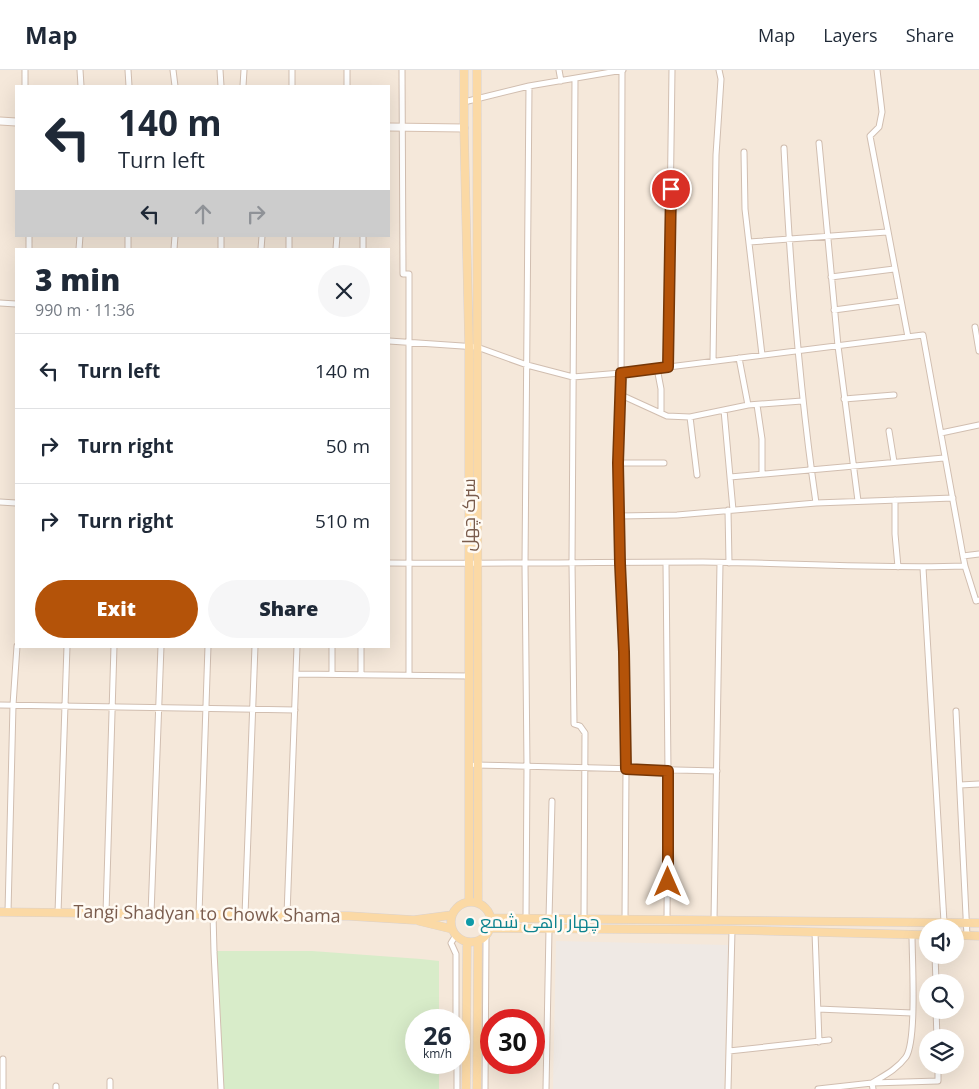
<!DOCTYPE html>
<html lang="en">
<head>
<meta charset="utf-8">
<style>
  :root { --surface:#fff; --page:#f6f6f7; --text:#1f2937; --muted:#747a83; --line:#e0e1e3; --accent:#b45309 }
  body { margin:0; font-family:"Open Sans",Cairo,sans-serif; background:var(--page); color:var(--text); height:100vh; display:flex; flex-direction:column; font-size:19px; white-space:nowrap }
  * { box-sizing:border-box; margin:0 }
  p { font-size:16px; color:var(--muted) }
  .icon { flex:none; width:28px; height:28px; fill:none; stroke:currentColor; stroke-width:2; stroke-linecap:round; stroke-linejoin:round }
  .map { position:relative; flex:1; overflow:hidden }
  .side { position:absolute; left:15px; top:178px; width:375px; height:400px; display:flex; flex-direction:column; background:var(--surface); border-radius:0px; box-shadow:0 5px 20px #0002 }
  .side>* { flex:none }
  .guide { position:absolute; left:15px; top:15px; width:375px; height:152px; border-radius:0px; box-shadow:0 5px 20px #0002; background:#fff; color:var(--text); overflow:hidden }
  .tools { position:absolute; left:919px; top:849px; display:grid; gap:10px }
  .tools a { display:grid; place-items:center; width:45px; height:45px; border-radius:50%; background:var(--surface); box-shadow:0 5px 20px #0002; font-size:25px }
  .speed { position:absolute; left:405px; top:939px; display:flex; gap:10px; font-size:25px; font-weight:700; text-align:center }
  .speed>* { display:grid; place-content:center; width:65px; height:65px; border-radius:50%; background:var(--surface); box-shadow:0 5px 20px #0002; line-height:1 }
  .speed small { font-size:12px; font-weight:400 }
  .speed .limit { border:8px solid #d22; background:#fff; color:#111 }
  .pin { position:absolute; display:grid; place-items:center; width:42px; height:42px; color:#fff; margin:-21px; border:2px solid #fff; border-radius:50%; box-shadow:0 1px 5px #0007 }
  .me { position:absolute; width:55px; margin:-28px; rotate:0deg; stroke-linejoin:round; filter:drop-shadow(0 0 4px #0008) }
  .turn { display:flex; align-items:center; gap:18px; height:105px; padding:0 20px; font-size:22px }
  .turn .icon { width:65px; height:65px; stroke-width:2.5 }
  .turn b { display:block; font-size:35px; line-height:42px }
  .lanes { display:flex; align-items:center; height:48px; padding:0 20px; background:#0003; justify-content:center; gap:25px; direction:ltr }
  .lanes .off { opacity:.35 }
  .round { display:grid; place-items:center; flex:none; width:52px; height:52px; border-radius:26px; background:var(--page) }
  .summary { display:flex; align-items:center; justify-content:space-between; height:85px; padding:0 20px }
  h1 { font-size:30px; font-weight:800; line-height:38px }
  .button { display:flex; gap:10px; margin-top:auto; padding:10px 20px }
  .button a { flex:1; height:58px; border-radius:30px; background:var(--accent); color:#fff; font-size:20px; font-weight:800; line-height:58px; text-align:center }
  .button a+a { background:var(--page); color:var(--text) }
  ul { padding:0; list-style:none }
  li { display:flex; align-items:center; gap:15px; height:75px; padding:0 20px; border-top:1px solid var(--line) }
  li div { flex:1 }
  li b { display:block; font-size:19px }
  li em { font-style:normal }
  header { display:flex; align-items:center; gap:30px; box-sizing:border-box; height:70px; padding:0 25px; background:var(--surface); border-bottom:1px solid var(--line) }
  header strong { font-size:24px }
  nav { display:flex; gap:28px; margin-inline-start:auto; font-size:18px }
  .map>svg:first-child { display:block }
  .residential { fill:#f5e8da; fill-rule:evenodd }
  .industrial { fill:#efe9e4 }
  .green { fill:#d8ecc9 }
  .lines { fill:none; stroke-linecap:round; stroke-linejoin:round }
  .street-casing { stroke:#d1beb0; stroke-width:7 }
  .secondary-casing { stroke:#d6c0b0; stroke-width:9 }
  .primary-casing { stroke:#dad1cd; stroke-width:9 }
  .street { stroke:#fff; stroke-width:5 }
  .secondary { stroke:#fff; stroke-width:7 }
  .primary { stroke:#fbd9a5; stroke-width:8 }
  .route-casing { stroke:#753606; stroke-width:12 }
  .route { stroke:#b45309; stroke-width:9 }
  .culture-dot { fill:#0f9aa8; stroke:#fffaf3; stroke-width:2 }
  .labels { text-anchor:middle; stroke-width:5; stroke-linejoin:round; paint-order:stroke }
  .street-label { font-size:18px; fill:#7a5c4d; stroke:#fffaf3 }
  .culture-label { font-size:18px; fill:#0d838f; stroke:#fffaf3; text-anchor:start }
</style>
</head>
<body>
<header>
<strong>Map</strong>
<nav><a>Map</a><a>Layers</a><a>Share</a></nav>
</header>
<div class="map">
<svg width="979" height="1019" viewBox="0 0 979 1019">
  <rect width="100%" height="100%" fill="#fdf6ec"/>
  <path class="residential" d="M0,0H979V1019H0ZM16,16H389V166H16ZM16,179H389V576H16ZM928,858H955V885H928ZM928,912H955V940H928ZM416,950H459V992H416ZM491,950H534V992H491ZM928,968H955V995H928Z"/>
  <path class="industrial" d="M556,871L728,875L724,1019H553Z"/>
  <path class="green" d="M217,881H312L421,889L439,891V950H416V992L439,993V1019H224Z"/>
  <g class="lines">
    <g class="street-casing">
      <path id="street" d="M25,0V16
        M80,0L81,16
        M128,0L129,16
        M173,0L175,16
        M220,0L221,16
        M347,0V16
        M402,0L403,204H409V605
        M559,0L561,11
        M622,0L621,325L618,393L620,493L624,582L626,699L625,849
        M877,0L882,42L879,57L870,66L908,267
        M575,9L572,493L574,654L580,656L585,663L584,848
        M243,16L244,0
        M292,16V0
        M464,32L529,16L623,0
        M819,73L838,276L858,431
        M784,78C790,197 799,316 816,433
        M744,82L745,139L762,285
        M749,172L887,162
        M29,179V166
        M79,179L80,166
        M128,179V166
        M174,179L175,166
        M221,179V166
        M261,179L262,166
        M289,179V166
        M336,179L337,166
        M363,179V166
        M831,207L894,199
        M0,233L16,234
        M834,240L901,231
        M975,257L979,281
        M389,271L477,277L527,295L573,307L621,303L923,265L963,486
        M739,288L748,335
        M713,291L716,85L721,9L719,0
        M668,297L672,0
        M657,298L661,319V343
        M621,325L667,346L690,347L748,335L802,331
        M844,329L894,325
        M757,335L762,369V404
        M724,340L730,407L944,388
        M690,347L697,405
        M889,361L894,392
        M941,363L979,355
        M618,393H664
        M730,407L733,440
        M895,430V464L898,497
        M0,432L16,433
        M728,440L729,493
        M619,446L677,445L816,433L953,428
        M389,493C494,494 598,492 703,492C790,493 878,499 965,496L963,486L979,484
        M666,493L668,701L667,849
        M965,496L976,531L979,530
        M923,498L944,852
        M296,604L469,606
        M332,604V576
        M361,604V576
        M0,635L295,640
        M956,641L967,866
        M475,695L717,701
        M960,715L979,714
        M8,842L13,635L17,576
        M58,843L67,576
        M106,843L114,576
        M151,844L161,576
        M199,844L208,576
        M213,844L214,882L221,1019
        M245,845L255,576
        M287,845L297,576
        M526,848L527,696L525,494L529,16
        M549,848L552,731
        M714,850L720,493
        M815,862L819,972
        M456,865L451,873L456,884V950
        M935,885L936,912
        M818,939L912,943
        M936,940L937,968
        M729,981L829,970
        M3,989V1019
        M457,992V1019
        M110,1011V1019
        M56,1016V1019
        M485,1019L486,866
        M546,1019L549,859
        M728,1019L732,860
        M818,1019L872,1013L938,1011V995
        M873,1019L872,1013C885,1005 897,999 906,987C917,970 912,889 912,864"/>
    </g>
    <g class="secondary-casing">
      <path id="secondary" d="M0,51L16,52
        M389,57L464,58"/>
    </g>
    <g class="primary-casing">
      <path id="primary" d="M464,0V58L469,276V831
        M477,0L478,833
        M451 852a20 20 0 1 1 40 0a20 20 0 1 1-40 0Z
        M0,842L349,846L414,850L452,845
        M492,848L979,853
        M419,851L452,859
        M491,858L732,860L928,865
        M955,865L979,866
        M466,1019L467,872
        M477,1019L478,871"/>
    </g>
    <use href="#street" class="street"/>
    <use href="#secondary" class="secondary"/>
    <use href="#primary" class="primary"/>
  </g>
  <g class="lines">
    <g class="route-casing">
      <path id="route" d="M668,812V701L626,699L624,582L620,493L618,393L621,303L668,297L671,119"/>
    </g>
    <use href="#route" class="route"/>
  </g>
  <circle class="culture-dot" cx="470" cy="852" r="5"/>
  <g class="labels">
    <g class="street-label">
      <text transform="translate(469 445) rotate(-90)" y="6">سرک چهل</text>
      <text transform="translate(207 844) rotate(1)" y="6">Tangi Shadyan to Chowk Shama</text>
    </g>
    <g class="culture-label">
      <text x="480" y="858">چهار راهی شمع</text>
    </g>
  </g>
</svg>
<div class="tools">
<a><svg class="icon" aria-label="sound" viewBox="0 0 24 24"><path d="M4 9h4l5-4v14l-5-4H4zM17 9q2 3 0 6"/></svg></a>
<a><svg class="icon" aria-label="search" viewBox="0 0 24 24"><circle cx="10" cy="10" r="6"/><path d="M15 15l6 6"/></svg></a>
<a><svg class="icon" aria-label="layers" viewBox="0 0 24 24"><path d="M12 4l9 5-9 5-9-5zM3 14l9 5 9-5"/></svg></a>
</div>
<div class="speed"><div>26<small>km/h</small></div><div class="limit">30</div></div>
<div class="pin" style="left:671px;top:119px;background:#d93025"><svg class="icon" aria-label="arrive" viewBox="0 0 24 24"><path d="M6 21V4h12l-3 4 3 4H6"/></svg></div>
<svg class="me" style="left:668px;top:812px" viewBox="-20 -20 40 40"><path d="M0-17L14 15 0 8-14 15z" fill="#b45309" stroke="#fff" stroke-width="4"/></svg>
<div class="guide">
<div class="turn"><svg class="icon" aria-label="left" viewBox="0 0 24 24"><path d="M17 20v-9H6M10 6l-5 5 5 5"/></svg><div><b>140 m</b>Turn left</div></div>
<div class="lanes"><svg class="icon" aria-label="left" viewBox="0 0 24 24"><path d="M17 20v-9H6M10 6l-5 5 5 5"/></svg><svg class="icon off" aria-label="ahead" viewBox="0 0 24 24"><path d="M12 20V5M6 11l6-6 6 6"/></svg><svg class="icon off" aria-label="right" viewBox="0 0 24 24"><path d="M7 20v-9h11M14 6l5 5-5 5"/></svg></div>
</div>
<section class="side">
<div class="summary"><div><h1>3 min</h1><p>990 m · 11:36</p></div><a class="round"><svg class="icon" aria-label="close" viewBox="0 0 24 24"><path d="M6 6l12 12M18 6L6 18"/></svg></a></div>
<ul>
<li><svg class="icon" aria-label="left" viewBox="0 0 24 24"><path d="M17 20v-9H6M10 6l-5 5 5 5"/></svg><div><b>Turn left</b></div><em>140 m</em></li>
<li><svg class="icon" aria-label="right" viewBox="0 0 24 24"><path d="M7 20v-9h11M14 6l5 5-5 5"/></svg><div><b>Turn right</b></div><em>50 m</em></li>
<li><svg class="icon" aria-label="right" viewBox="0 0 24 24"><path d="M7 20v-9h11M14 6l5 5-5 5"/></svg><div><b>Turn right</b></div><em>510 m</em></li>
</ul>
<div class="button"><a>Exit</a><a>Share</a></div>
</section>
</div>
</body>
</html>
